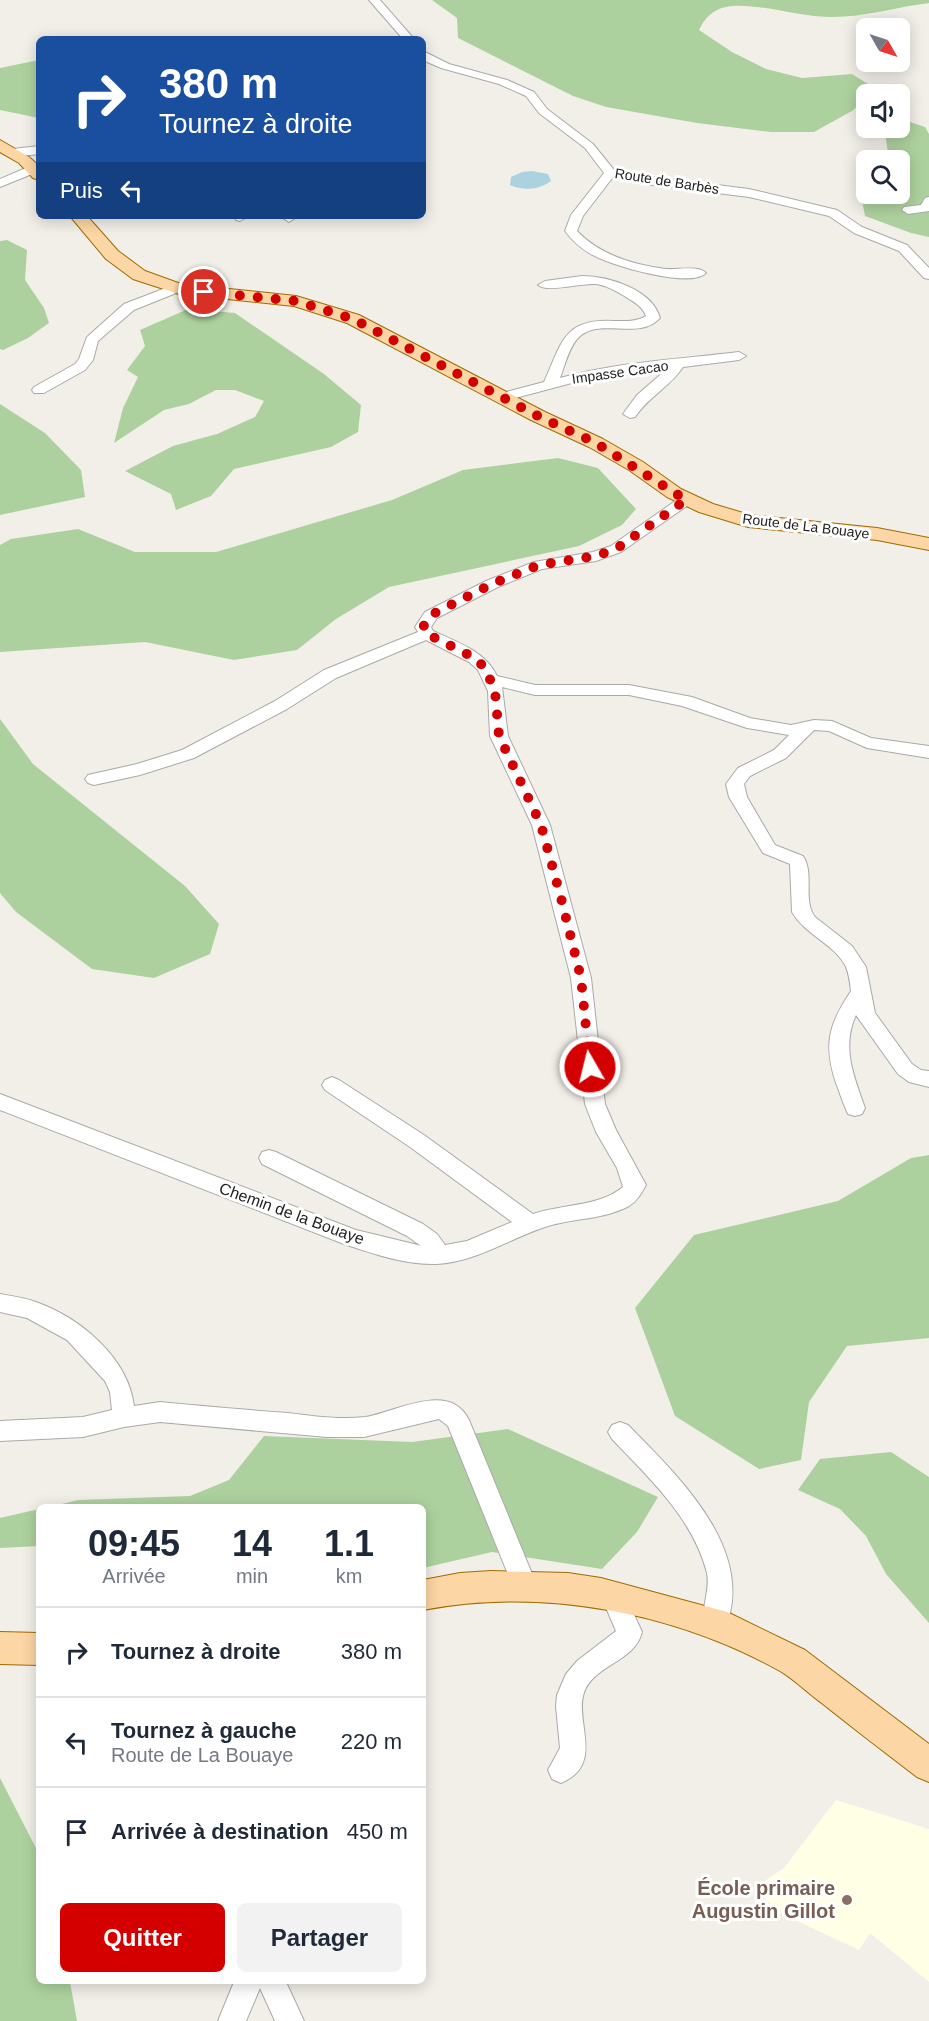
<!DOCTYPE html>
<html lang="fr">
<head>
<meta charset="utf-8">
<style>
  :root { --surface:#fff; --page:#f2f2f3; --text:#1f2937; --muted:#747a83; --line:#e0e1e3; --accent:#d40000 }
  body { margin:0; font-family:Arial,sans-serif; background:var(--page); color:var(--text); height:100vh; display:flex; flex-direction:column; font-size:22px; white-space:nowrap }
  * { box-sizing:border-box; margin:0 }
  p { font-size:20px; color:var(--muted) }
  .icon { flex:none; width:33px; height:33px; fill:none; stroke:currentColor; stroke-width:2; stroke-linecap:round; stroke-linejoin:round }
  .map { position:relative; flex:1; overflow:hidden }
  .sheet { position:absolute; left:36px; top:1504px; width:390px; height:480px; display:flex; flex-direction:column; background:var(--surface); border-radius:9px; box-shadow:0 3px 15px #0003 }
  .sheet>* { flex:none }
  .banner { position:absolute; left:36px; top:36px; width:390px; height:183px; border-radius:9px; box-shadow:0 3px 15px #0003; background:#1a4fa0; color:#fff; overflow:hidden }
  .needle { width:39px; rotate:129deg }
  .tools { position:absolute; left:856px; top:18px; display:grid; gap:12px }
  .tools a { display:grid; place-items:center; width:54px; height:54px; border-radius:9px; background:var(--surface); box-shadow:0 3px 15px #0003; font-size:30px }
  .pin { position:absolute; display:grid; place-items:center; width:51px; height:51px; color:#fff; margin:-26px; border:3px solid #fff; border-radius:50%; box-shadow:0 2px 6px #0007 }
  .me { position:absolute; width:66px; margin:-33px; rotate:352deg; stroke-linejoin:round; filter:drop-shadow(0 0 4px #0008) }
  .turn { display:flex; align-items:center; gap:21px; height:126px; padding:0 24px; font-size:27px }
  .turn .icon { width:78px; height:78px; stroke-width:2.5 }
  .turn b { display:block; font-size:42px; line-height:51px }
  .then { display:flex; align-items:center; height:57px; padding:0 24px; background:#0003; gap:12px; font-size:22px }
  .eta { display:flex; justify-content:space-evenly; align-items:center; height:102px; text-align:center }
  .eta b { font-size:36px; font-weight:700; line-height:42px }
  .button { display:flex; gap:12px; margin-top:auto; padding:12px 24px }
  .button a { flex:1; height:69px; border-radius:9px; background:var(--accent); color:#fff; font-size:24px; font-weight:700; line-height:69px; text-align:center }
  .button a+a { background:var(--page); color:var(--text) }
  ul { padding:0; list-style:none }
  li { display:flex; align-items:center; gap:18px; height:90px; padding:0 24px; border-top:2px solid var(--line) }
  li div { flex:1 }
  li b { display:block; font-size:22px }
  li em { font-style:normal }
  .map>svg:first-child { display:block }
  .education { fill:#ffffe5 }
  .forest { fill:#add19e }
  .water { fill:#aad3df }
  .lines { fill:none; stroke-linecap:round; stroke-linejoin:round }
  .minor-casing { stroke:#a9a9a9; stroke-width:2 }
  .major-casing { stroke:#a06b00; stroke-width:2 }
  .minor { fill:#fff; fill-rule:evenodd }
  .major { fill:#fcd6a4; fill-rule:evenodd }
  .route { stroke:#d40000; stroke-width:10; stroke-dasharray:0 18 }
  .education-dot { fill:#8d6e63; stroke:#fff; stroke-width:2 }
  .labels { text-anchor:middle; stroke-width:6; stroke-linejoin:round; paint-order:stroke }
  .far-street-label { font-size:14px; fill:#222; stroke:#fff }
  .street-label { font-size:16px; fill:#222; stroke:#fff }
  .near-education-label { font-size:20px; font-weight:bold; fill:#785e54; stroke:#fff; text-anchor:end }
</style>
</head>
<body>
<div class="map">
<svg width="929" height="2021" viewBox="0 0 929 2021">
  <rect width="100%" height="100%" fill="#f2efe9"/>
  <path class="education" d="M836,1800L929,1829V1982L870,1933L859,1950L778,1912L754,1888L784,1868Z"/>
  <path class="forest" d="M432,0H929V3C896,7 861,18 828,17C800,17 750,1 726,7C712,10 705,18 699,30L732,52L766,69L802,78L852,74L876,89L867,94V98L852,111L814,132H771L697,123L606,107L573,96L458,38L457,18Z
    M39,60V118L0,110V68Z
    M910,122L925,127L929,134V237L911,233L865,216L862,201L868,194H900V160H889L885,133L888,128H900V123Z
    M7,240L27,250L25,280L44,308L49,323L28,338L3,350L0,349V241Z
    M188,309L235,313L324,374L361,405L358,432L331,447L234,469L211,496L176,510L171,494L125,471L173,446L217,434L255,417L264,401L235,390H216L189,404L164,410L114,443L123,408L138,377L127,370L145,346L140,330Z
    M0,404L45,433L81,470L85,497L0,515Z
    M558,458L598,468L636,509L622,525L579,546L389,587L336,619L297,650L234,660L145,642L0,652V545L11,539L78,529L135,552H216L392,500L463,470Z
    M0,719L33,764L185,886L219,924L210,954L154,978L92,969L16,912L0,893Z
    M929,1155V1338L847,1346L809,1402L801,1460L759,1469L675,1416L635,1308L694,1235L838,1201L911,1158Z
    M508,1429L658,1497L637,1532L602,1569L492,1552L423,1568V1508H46L78,1500L190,1496L229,1480L264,1436L412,1442Z
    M891,1452L929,1477V1623L886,1574L866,1536L840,1509L798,1490L820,1459Z
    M39,1509V1546L0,1548V1518Z
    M0,1778L39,1854V1982H70L77,2021H0Z"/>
  <path class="water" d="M532,171L548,174L551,181C539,190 523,191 510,185L511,177L522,172Z"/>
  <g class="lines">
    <g class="minor-casing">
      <path id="minor" d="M369,0H380L414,39H403Z
        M423,51L449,64L507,80L534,92L547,109L593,144L614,170L637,175L749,189L837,210L862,227L907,245L929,268V279L924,278L899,251L854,233L829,216L749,197L637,183L613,177L583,216L577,231C600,255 634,265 666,269C677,270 698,265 706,273C690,289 608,265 589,253C579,247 572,240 565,231L571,215L604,173L585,148L539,113L526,96L499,84L441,68L425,61Z
        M39,146V154L13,157L7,153L13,149Z
        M33,165L39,169L37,172L0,187V179Z
        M929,197V211L908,214L902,210L904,207L921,205L925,198Z
        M234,216H248L240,221L236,220Z
        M280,216H294L295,218L289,222Z
        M582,276C608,276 652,289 660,318C638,342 598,315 577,339C568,350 565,365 560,378C618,362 680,359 739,352L746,356L739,360L683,367C670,387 648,397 635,417L630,418L623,414L637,395L667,369L583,380L504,401L499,400L497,397L499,394L544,382C562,343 563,318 614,321C625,321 636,322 646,316C643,307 634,302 626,297C616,291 606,285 595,284C581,283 547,293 538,285L545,281Z
        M176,284L183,288L181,291L134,310L98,341L93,360L85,370L44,393H34L32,390L34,387L75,364L79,359L87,337L124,304Z
        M686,496L693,500L691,503L621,552L596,561L542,569L498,587L437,618L431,627L433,631C457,642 485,651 497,676L535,685H629L692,697L750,718L791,725L814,720L832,721L871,738L929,746V758L867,748L829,731L814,730L786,758L750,776L744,784L747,797L775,845L803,856C815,874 802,900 815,917L852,946L866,967L875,1013L912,1064L921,1070L929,1071V1087L909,1082L898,1074L856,1015C841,1047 854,1077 865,1108L862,1114L855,1116L848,1114C843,1104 840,1093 836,1083C823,1044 829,1024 851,991C850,983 849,974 846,967C835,944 805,935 792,912L790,864L763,853L729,797L726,784L738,768L774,750L789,735L747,728L682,706L629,695H535L502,687L508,736L550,825L591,978L605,1104L616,1130L646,1185C641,1194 637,1201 629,1206C603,1220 572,1218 545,1227C509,1239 476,1262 437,1264C405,1265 374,1254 344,1244L0,1110V1094L356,1230L418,1245L421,1246L407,1236L262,1164L259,1158L262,1152L269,1150L276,1152L423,1224L437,1234L445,1245L467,1241L512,1222L410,1147L325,1090L322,1085L325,1080L332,1077L339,1080L424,1135L533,1214C562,1204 599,1207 623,1187L617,1168L596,1132L585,1104L571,978L532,825L490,736L488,691L478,670L469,662L426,640L336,678L287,709L194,758L140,775L94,785L88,783L85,779L88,775L137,764L182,750L275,701L324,670L418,632L415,627L425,612L486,581L534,562L593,552L611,546L681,497Z
        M0,1294C12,1296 25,1298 36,1302C80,1318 128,1357 134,1406L160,1402C203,1406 245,1410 288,1413C312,1416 340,1420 365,1417C396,1412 450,1380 469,1420L537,1586L534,1594L525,1597L516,1594L448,1426L439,1419L364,1437H327L160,1422L124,1427L83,1437L0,1441V1421L83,1417L112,1410L110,1392L105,1381L67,1340L27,1318L0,1312Z
        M620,1422L628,1425C678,1476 759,1552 724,1631L715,1635L706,1631C698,1614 711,1592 707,1573C693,1518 649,1478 612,1439L608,1432L612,1425Z
        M613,1585L622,1588L642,1632C635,1663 590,1665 583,1696C576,1724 604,1765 561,1783L552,1779L548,1770L560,1748L556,1706L557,1695L566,1674L577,1661L616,1631L601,1596L604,1588Z
        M234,1982H286L304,2021H275L260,1988L246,2021H218Z"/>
    </g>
    <g class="major-casing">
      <path id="major" d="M0,140L29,157L39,166V180L33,178L19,163L0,152Z
        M70,216H87L118,251L145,271L181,284L296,296L359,315L545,412L603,439L643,462L681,489L713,504L750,515L877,528L929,538V550L877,540L748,527L699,512L667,497L629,470L589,447L531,420L347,323L294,306L179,294L133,279L106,259Z
        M491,1571L568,1573L601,1578L727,1612L805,1650L929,1744V1782L917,1777C886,1753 854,1729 823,1704C809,1694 795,1680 780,1671C674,1612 542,1587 423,1610V1580L460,1573Z
        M0,1632L39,1633V1665L0,1664Z"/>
    </g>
    <use href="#minor" class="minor"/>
    <use href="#major" class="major"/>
  </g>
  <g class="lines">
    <path class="route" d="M204,292L296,301L353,319L538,416L596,443L686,500L616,549L596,556L539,565L492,584L431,615L423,627L427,634L475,658L485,668L495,691L499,736L541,825L561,898L581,978L590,1067"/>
  </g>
  <circle class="education-dot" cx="847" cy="1900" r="6"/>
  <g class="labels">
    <g class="far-street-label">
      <text transform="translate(667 181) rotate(9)" y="5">Route de Barbès</text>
      <text transform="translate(620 372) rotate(-8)" y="5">Impasse Cacao</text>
      <text transform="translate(806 526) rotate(7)" y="5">Route de La Bouaye</text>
    </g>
    <g class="street-label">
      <text transform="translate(292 1213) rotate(20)" y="6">Chemin de la Bouaye</text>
    </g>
    <g class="near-education-label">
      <text x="835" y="1895">École primaire<tspan x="835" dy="23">Augustin Gillot</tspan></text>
    </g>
  </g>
</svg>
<div class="tools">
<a><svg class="needle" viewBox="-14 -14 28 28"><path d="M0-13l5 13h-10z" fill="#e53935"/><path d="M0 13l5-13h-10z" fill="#747a83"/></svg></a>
<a><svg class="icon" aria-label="sound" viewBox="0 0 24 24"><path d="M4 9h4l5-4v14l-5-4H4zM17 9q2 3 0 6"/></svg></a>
<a><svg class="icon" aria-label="search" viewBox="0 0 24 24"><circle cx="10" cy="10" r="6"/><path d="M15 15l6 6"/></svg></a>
</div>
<div class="pin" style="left:204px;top:292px;background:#d93025"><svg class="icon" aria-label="arrive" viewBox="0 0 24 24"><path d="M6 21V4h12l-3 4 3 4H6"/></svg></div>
<svg class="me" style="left:590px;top:1067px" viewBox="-20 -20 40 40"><circle r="17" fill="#d40000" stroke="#fff" stroke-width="3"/><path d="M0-11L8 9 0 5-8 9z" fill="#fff"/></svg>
<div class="banner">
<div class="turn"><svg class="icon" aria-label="right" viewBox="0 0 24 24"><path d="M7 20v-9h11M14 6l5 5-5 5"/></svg><div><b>380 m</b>Tournez à droite</div></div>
<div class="then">Puis<svg class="icon" aria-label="left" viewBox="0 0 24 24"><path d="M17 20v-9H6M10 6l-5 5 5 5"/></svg></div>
</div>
<section class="sheet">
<div class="eta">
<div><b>09:45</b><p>Arrivée</p></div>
<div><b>14</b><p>min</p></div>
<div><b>1.1</b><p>km</p></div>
</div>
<ul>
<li><svg class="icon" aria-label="right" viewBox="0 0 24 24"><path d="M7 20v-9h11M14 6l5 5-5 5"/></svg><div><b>Tournez à droite</b></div><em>380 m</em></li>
<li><svg class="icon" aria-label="left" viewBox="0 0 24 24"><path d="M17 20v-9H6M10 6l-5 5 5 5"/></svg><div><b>Tournez à gauche</b><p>Route de La Bouaye</p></div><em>220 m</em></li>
<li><svg class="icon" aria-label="arrive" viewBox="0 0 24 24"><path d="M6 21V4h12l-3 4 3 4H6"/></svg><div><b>Arrivée à destination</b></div><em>450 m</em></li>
</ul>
<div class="button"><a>Quitter</a><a>Partager</a></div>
</section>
</div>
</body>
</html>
